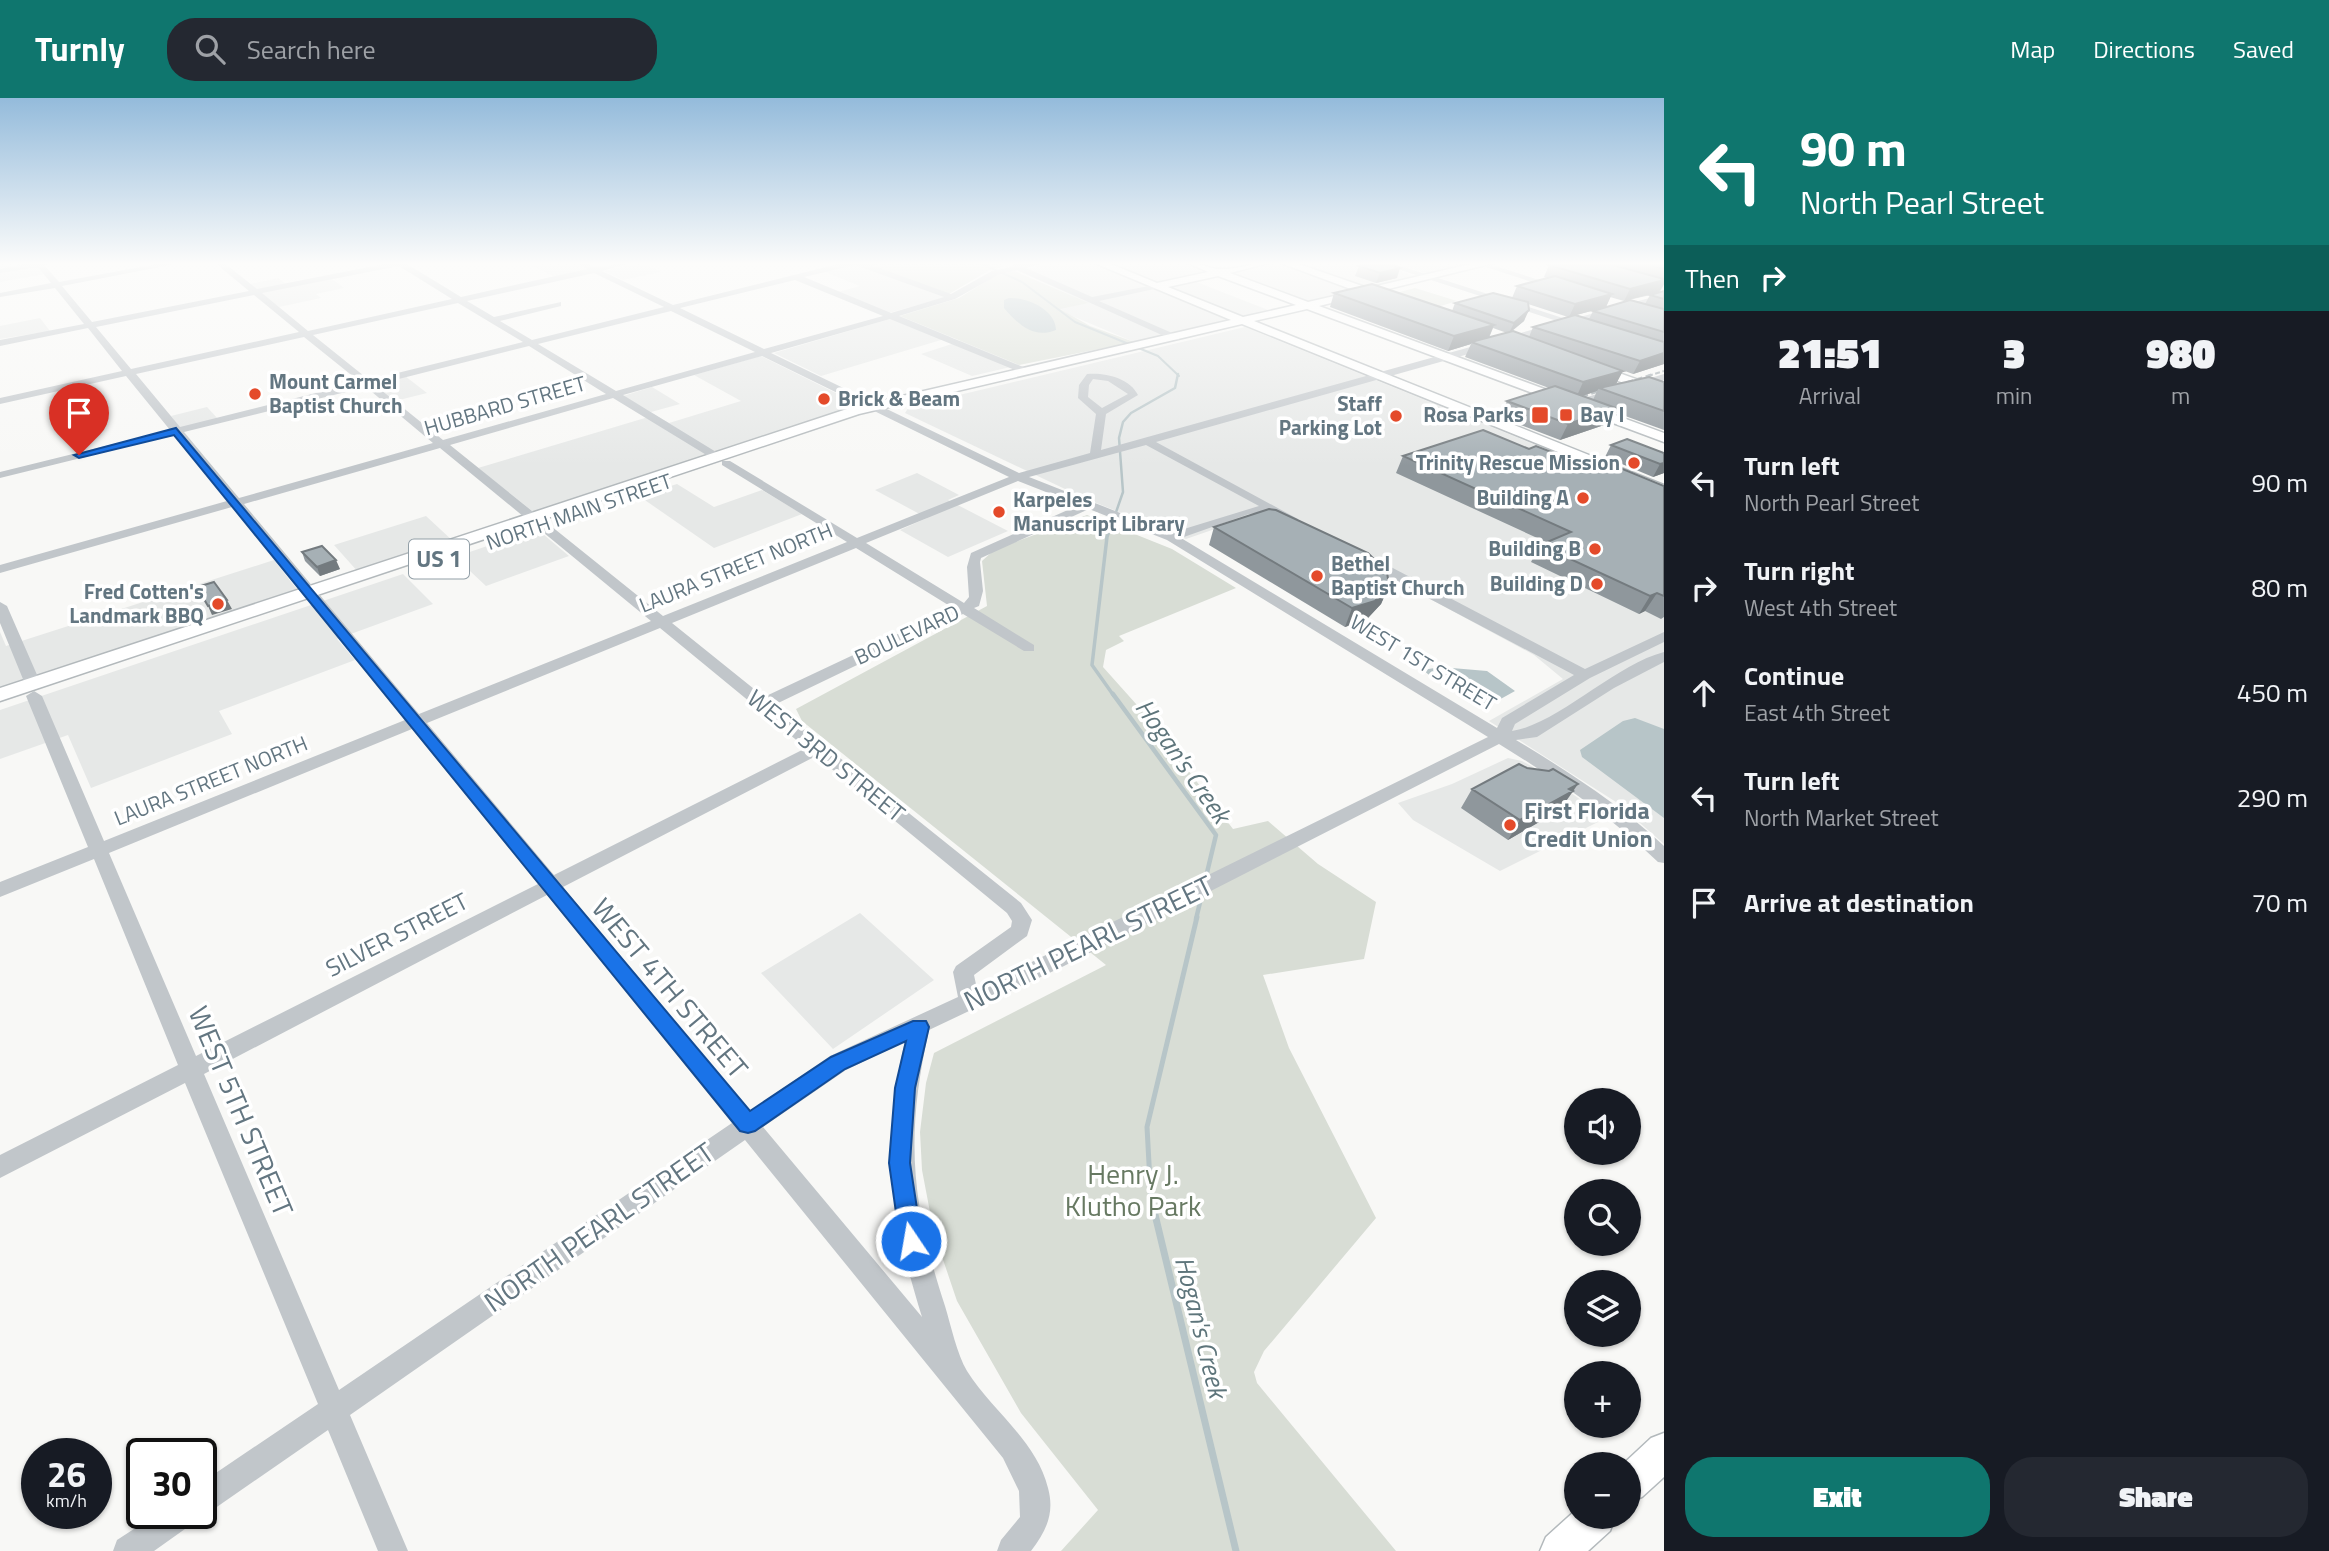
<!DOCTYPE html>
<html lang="en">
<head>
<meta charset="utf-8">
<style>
  :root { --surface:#171b24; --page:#242831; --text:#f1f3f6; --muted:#9ea1a6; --accent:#0f766e }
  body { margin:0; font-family:"Titillium Web",sans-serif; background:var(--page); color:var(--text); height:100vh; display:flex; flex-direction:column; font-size:26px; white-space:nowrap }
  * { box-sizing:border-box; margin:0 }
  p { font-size:23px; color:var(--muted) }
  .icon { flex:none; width:38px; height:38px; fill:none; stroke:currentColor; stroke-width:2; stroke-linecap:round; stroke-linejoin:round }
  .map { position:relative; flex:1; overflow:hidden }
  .panel { display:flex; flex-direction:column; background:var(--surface); width:665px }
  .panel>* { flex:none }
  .guide { background:#0f766e; color:#fff; overflow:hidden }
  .fabs { position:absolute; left:1564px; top:990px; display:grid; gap:14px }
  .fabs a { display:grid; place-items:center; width:77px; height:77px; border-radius:50%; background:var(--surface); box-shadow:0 2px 5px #0004; font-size:35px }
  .speed { position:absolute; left:21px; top:1340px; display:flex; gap:14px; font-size:35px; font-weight:700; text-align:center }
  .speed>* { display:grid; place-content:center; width:91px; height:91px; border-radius:50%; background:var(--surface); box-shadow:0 2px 5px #0004; line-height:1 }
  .speed small { font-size:18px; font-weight:400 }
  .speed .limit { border:4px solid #111; border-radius:10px; background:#fff; color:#111 }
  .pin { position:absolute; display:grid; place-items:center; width:60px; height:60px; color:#fff; margin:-72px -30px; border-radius:50% 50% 50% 0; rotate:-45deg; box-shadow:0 0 7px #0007 }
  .pin .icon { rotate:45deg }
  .me { position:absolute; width:77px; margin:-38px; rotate:348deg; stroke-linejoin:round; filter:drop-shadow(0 0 5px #0008) }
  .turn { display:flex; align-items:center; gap:24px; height:147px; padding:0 21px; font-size:32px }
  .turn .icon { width:91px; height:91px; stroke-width:2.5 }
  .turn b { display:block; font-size:49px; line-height:60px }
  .then { display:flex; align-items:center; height:66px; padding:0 21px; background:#0003; gap:14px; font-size:26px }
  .eta { display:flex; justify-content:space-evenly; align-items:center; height:119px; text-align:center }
  .eta b { font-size:42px; font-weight:800; line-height:49px }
  .action { display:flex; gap:14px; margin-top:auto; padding:14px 21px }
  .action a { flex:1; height:80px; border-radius:28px; background:var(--accent); color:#fff; font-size:28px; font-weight:800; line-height:80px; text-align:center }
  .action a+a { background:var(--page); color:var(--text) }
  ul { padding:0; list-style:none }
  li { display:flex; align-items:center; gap:21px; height:105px; padding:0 21px }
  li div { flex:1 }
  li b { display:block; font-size:26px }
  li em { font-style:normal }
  header { display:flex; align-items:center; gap:42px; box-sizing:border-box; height:98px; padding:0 35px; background:var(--accent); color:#fff }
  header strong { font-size:33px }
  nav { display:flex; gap:38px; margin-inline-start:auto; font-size:24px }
  .search { width:490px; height:63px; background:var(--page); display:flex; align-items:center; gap:18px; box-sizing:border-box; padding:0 24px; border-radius:28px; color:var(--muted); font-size:26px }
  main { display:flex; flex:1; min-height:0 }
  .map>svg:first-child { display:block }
  .built { fill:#e6e8e7 }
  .green { fill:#d8ddd5 }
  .water { fill:#b7c5c8 }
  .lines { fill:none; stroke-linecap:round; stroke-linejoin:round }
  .stream-far5 { stroke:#b7c5c8; stroke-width:2 }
  .stream-far4 { stroke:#b7c5c8; stroke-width:2.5 }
  .stream-far3 { stroke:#b7c5c8; stroke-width:3.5 }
  .stream-far2 { stroke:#b7c5c8; stroke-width:4.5 }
  .stream-far1 { stroke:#b7c5c8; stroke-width:5 }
  .stream { stroke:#b7c5c8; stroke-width:7 }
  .major-casing { stroke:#b3b9bc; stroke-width:3 }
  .minor { fill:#c1c6ca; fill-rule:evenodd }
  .major { fill:#fff; fill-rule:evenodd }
  .rail-far1 { stroke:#a0a9ae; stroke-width:2; stroke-dasharray:5 2.5; stroke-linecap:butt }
  .rail { stroke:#a0a9ae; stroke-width:2.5; stroke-dasharray:6 3.5; stroke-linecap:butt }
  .wall { fill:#8f979c; fill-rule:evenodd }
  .shaded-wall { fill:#747b7f }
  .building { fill:#a6b0b5; stroke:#747b7f; stroke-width:2 }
  .route { fill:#1a73e8; stroke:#114b97; stroke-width:2 }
  .poi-dot { fill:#e44a2a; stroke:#fff; stroke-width:2.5 }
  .labels { text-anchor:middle; stroke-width:7; stroke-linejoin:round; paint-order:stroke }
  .far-poi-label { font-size:21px; font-weight:bold; fill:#637681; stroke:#fff; text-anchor:end }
  .far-street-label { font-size:21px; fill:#637681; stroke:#fff }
  .shield { fill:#fff; stroke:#929fa7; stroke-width:2 }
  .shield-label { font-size:23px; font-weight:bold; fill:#637681 }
  .street-label { font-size:24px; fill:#637681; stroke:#fff }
  .poi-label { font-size:24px; font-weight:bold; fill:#637681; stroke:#fff; text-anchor:start }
  .water-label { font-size:26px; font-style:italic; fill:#5e757b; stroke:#fff }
  .near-street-label { font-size:28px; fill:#637681; stroke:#fff }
  .near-park-label { font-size:28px; fill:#677962; stroke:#fff }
</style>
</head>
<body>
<header>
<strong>Turnly</strong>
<div class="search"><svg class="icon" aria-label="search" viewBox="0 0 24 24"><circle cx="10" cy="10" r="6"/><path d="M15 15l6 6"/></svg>Search here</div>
<nav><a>Map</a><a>Directions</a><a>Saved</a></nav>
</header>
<main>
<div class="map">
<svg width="1664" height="1453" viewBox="0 0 1664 1453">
  <rect width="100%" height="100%" fill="#f8f8f6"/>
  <path class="built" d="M0,164H46L43,165L51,175L0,184Z
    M550,164H571L585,171L555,179L533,168Z
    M641,164L661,174L623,182L604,173Z
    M1056,164H1089L1229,222L1134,244L1070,217L1059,210L1088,205L1018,173Z
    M1105,164H1183L1208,174L1159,185Z
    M1290,164H1373L1418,179L1367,190Z
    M1387,164H1467L1470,166L1430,176Z
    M861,165L946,199L889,215L838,194L860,188L825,174Z
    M1278,165L1283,166L1358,193L1309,204L1231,176Z
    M278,180L290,189L332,181L344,190L316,196L321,200L279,209L250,186Z
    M1194,183L1273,214L1244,219L1168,189Z
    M900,218L951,239L821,278L774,255Z
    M40,220L50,233L0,241V228Z
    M1245,229L1664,399V746L1616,704L1489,623L1563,581L1534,557L1267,413L1186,441L1084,400L905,315L909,309Z
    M961,243L1019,267L972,278L921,256Z
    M761,258L860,307L536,416L478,370L655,317L669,325L741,303L694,277Z
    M405,278L427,295L395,303L374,286Z
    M652,289L680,306L651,314L623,298Z
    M207,309L218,321L180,330L171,318Z
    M917,375L959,397L948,402L1008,433L948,459L900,432L927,420L875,392Z
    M677,386L714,409L762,392L802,416L714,450L639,398Z
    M426,418L454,444L359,475L334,447Z
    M537,431L569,458L486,488L455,459Z
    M274,462L299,494L0,593V534L6,548Z
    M403,476L433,506L337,541L355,562L219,613L232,636L91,690L68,637L0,661V612Z
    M1508,660L1522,663L1542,674L1606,720L1500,773L1413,722L1398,705L1452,686Z
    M860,815L934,882L833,951L761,875Z"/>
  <path class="green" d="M999,164L1005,168L990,172L949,196L861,165Z
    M1014,173L1089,205L1060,211L1090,228L1134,244L1019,267L900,218L959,200L995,178Z
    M1415,190L1457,203L1434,210L1392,196Z
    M1087,417L1172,451L1236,490L1119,538L1124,543L1106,552L1103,569L1145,616L1233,731L1268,723L1318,766L1376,804L1364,861L1263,877L1289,950L1376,1120L1264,1253L1254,1274L1257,1285L1396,1453H1061L1098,1412L1021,1315L957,1203L934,1135L922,1072L920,1034L926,985L934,955L1106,867L802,623L796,611L987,508L982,463L994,452Z"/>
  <path class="water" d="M1009,200C1027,199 1056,212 1056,232C1033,241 1019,227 1004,210V202Z
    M1440,569L1487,573L1515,593L1488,608L1434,581L1423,572Z
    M1635,620L1664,631V720L1582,659L1580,652L1623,623Z"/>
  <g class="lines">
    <path class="stream-far5" d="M978,164L1022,184L1075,224L1158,258L1179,278"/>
    <path class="stream-far4" d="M1114,420L1123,394L1119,340L1123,324L1131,315L1175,290L1178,276"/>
    <path class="stream-far3" d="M1114,598L1092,567L1107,439L1114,418"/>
    <path class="stream-far2" d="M1113,596L1216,737L1205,783
      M1196,821L1203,792"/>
    <path class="stream-far1" d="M1151,1102L1147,1029L1197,819"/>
    <path class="stream" d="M1151,1100L1236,1453"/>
    <g class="major-casing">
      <path id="major" d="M1092,164H1106L1157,185L1208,174L1186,164C1199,164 1209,171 1220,171C1237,172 1255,164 1273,164L1230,175L1308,204L1356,193L1278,164H1293L1368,190L1479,164H1498L1319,208L1664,335V344L1307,211L1254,223L1664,387V397L1242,226L859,316L0,603V590L850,310L1231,222ZM1218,178L1296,207L1243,219L1168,189Z
        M1591,265L1664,291V299L1587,272L1585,269Z
        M1664,1335V1379L1642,1399L1629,1405V1367H1622L1651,1340Z
        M1577,1411V1419H1615L1610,1433L1588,1453H1540L1546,1439Z"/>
    </g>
    <path class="minor" d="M34,164H52L45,168L59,184L168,164H186L62,188L92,224L249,193L214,164H223L257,191L394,164H411L407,166L461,199L587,171L574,164H584L595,169L635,164L602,173L673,207L846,164H863L951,196L992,173L1011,169L1014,166L1048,164L1026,170L1092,199L1159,186V190L1099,203L1179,238V242H1173L1017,172L998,177L955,201L899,218L1028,271L1030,273L1025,276L890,221L771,255L1019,375L1090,355L1096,316L1078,300L1079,287L1087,276C1104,274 1130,280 1138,297L1106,316L1101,352L1560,224L1376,164H1388L1569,222L1664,196V201L1156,344L1298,421L1288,424L1269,414L1249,416L1181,440L1497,630L1502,620L1574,577L1360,464V458H1370L1585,571L1664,534V544L1590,580L1515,626L1512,633C1558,626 1614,567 1664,554V564L1614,590L1537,639L1516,642C1569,674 1619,706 1664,748V765L1658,764C1609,717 1556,681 1499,646L1064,868L929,932C905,1039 911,1104 945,1208C951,1228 957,1256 967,1273C992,1313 1036,1342 1048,1390C1055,1416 1046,1433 1031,1453H997L1001,1442L1020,1419L1019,1393L1003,1360L745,1042L350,1317L408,1453H378L328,1332L211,1413L201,1418L197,1416L192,1426L154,1453H113L117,1442L157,1416H201V1385L318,1306L185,985L0,1080V1057L178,967L94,761L0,799V784L88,749L26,598L34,593L42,598L104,743L405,622L232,409L0,475V467L227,403L174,337L0,380V374L170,332L126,278L0,306V300L122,273L88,230L0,248V242L84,226L55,190L0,199V195L51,185L38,169L0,175V171ZM855,167L944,199L891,215L804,179ZM399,168L452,201L308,233L262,195ZM594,175L664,209L532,242L500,223L561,208V204L494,219L467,203ZM795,182L883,218L764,251L680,210ZM254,197L299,234L131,271L96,229ZM458,205L523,244L369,282L313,237ZM671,213L755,254L616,293L538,246ZM304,239L360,284L180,329L136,276ZM529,248L606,296L443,342L375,287ZM762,258L1009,379L857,440L730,363H722V367L847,444L663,518L546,424H538V430L651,523L419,616L244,406L440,350L529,423H537V417L450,347L613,300L713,361H721V357L623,297ZM1093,281L1108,283L1128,296L1102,310L1088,299L1089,287ZM366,289L433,345L239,400L184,334ZM1146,347L1259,408L1171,435L1029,379ZM1018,383L1079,407L971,455L967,469L969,499L964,505L866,445ZM1089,411L1167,442L1488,639L977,891L974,877L1027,838L1032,822L1021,805L774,607L963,516L1024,553H1034V547L974,510L979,508L983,493L980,464L981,460ZM856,450L953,510L764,599L672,525ZM660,530L806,650L554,777L427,625ZM412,631L538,786L196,958L109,755ZM816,658L1007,815L1012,823L1011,829L956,868L953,874L958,899L830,958L750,1013L563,789ZM547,797L732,1025L339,1292L204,976ZM905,943C880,1047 891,1119 922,1219L763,1029L846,972Z
      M1470,164H1483L1564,190L1557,192Z
      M1664,276V282L1572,308L1567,305Z
      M0,504L7,508L41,586L38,589H28L25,586L0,525Z"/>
    <use href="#major" class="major"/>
    <path class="rail-far1" d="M1648,278L1664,273"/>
    <path class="rail" d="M1564,304L1654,276"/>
  </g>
  <path class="wall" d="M1562,164H1664V186L1660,194L1664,193V266L1633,276L1622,272L1616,286L1664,284V332L1614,314L1607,326L1560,342L1500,319L1507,303L1549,290L1465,259L1471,246L1448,253L1330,209L1334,195L1452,213L1455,205L1512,200L1517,188L1547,180L1544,179L1549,167ZM1655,196L1650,197L1645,206L1593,213L1589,221L1576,217L1606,209L1610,199L1624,203ZM1528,206L1568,219L1533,229L1529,239L1511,234L1524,223ZM1493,230L1507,235L1489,240ZM1597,293L1593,302L1582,298Z
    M1359,168L1397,180L1376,185L1355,178Z
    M1611,347L1664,355V375L1653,379L1605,359Z
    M1529,351L1598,372L1664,388V519L1661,521L1645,513L1639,516L1531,464L1540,447L1546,444L1396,375L1403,358Z
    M1214,429L1389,488L1381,506L1367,521L1345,529L1209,447Z
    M302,454L340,471L320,478L305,463Z
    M1472,691L1565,705L1560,712L1508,742L1461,710Z"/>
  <path class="shaded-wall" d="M1400,170L1397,180L1376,185L1380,175Z
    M1664,182V186L1659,194L1624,203L1630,191Z
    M1612,196L1606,209L1569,219L1575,206Z
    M1529,212L1524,223L1509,235L1514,225Z
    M1494,227L1488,241L1471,244V246L1448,253L1454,238Z
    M1664,255V266L1633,276L1640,263Z
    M1623,273L1615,288L1599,290L1597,293L1576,300L1583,284Z
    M1616,310L1607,326L1560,342L1568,326Z
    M1664,365V375L1653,379L1660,366Z
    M336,462L340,471L320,478L317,469Z
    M1389,488L1381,506L1367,521L1345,529L1352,510Z
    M1657,495L1645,513L1639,516L1650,498Z
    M227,502L232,511L212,517L208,508Z
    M1578,686L1560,712L1508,742L1520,722Z"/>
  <path class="building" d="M1377,164H1381L1400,170L1380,175L1359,168Z
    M1562,164H1602L1664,181V182L1630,191L1549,167Z
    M1637,164H1664V171Z
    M1555,178L1612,196L1575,206L1517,188Z
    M1372,186L1494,227L1454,238L1334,195Z
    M1664,193V201L1650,197Z
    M1493,195L1528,204L1529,212L1514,225L1455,205Z
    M1630,202L1664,211V234L1593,213Z
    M1575,217L1664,244V255L1640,263L1533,229Z
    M1513,233L1623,273L1583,284L1471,244Z
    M1649,279L1664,284V313L1599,290Z
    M1555,288L1616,310L1568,326L1507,303Z
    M1483,332L1529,351L1536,348L1598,372L1613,367L1664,388V498L1657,495L1650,498L1540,447L1571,434L1403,358Z
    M1627,341L1664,355V365L1660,366L1611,347Z
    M1269,411L1276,412L1368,455L1387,474L1389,488L1375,503L1352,510L1214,429Z
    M322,448L336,462L317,469L302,454Z
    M214,484L227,502L208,508L197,489Z
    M1519,666L1527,670L1549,673L1553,671L1578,686L1569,691L1573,693L1520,722L1472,691Z"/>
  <linearGradient id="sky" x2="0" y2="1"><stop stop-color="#94bbdb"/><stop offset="0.45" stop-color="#fcfcfb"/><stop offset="1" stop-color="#fcfcfb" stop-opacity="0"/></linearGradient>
  <rect width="1664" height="368" fill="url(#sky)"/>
  <path class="route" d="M176,330L750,1013L831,959L913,923H926L929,929L915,990L910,1065L922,1143L919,1151L911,1154L903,1151L900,1143L889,1065L895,990L906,943L845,971L755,1033L748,1035L740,1033L174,337L79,360L74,357Z"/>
  <g class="poi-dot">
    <circle cx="255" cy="296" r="7"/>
    <circle cx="824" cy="301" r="7"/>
    <rect x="1531" y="308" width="18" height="18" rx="3.5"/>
    <rect x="1559" y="310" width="14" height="14" rx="3.5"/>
    <circle cx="1396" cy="318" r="7"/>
    <circle cx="1634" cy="365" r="7"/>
    <circle cx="1583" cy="400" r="7"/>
    <circle cx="999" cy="414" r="7"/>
    <circle cx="1595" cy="451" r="7"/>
    <circle cx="1317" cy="478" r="7"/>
    <circle cx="1597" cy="486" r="7"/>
    <circle cx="218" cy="506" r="7"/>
    <circle cx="1510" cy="727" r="7"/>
  </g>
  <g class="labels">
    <g class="far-poi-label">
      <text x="269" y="291" text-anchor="start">Mount Carmel<tspan x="269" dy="24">Baptist Church</tspan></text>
      <text x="838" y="308" text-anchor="start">Brick &amp; Beam</text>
      <text x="1382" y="313">Staff<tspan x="1382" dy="24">Parking Lot</tspan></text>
      <text x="1524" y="324">Rosa Parks</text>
      <text x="1580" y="324" text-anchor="start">Bay I</text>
      <text x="1620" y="372">Trinity Rescue Mission</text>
      <text x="1569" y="407">Building A</text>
      <text x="1013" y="409" text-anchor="start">Karpeles<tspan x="1013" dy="24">Manuscript Library</tspan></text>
      <text x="1581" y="458">Building B</text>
      <text x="1331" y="473" text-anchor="start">Bethel<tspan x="1331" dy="24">Baptist Church</tspan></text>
      <text x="1583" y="493">Building D</text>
      <text x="204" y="501">Fred Cotten's<tspan x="204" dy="24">Landmark BBQ</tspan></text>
    </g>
    <g class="far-street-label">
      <text transform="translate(505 308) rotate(-16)" y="7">HUBBARD STREET</text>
      <text transform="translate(579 414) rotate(-19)" y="7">NORTH MAIN STREET</text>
      <text transform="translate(736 470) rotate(-22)" y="7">LAURA STREET NORTH</text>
      <text transform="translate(907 537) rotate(-25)" y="7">BOULEVARD</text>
      <text transform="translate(1423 565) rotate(31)" y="7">WEST 1ST STREET</text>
      <text transform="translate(211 683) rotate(-22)" y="7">LAURA STREET NORTH</text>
    </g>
    <rect class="shield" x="409" y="441.5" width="60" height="39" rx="5"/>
    <g class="shield-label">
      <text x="439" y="469">US 1</text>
    </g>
    <g class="street-label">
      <text transform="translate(826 658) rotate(39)" y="8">WEST 3RD STREET</text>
      <text transform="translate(397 837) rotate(-27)" y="8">SILVER STREET</text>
    </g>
    <g class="poi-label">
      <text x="1524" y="721">First Florida<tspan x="1524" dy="28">Credit Union</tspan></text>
    </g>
    <g class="water-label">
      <text transform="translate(1183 663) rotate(55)" y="9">Hogan's Creek</text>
      <text transform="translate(1201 1229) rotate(76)" y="9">Hogan's Creek</text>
    </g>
    <g class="near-street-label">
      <text transform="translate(1088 845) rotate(-26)" y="10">NORTH PEARL STREET</text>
      <text transform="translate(670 890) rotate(50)" y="10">WEST 4TH STREET</text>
      <text transform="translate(241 1013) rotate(67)" y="10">WEST 5TH STREET</text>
      <text transform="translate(599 1129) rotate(-35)" y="10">NORTH PEARL STREET</text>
    </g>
    <g class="near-park-label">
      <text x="1133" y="1086">Henry J.<tspan x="1133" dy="32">Klutho Park</tspan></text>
    </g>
  </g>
</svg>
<div class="fabs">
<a><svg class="icon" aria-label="sound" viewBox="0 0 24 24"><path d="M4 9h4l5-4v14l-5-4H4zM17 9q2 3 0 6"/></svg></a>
<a><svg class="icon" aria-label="search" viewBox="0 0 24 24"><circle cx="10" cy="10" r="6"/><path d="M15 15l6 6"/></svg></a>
<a><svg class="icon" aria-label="layers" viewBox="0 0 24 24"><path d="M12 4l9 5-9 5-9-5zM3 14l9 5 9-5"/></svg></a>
<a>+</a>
<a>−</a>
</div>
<div class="speed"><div>26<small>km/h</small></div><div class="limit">30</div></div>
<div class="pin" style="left:79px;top:357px;background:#d93025"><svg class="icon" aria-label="arrive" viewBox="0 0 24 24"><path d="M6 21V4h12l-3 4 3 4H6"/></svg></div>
<svg class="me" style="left:911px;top:1143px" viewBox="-20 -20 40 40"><circle r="17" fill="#1a73e8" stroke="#fff" stroke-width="3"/><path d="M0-11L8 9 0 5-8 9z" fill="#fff"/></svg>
</div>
<section class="panel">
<div class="guide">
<div class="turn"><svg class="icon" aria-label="left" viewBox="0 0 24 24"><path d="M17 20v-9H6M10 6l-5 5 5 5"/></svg><div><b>90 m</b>North Pearl Street</div></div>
<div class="then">Then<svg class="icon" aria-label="right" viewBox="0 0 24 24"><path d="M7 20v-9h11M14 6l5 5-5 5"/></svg></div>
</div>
<div class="eta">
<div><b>21:51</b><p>Arrival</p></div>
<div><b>3</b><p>min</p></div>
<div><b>980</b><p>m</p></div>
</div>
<ul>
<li><svg class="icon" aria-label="left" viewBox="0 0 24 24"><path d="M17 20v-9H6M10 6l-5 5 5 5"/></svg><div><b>Turn left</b><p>North Pearl Street</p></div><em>90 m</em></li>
<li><svg class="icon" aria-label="right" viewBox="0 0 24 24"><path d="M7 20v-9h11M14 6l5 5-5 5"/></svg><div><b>Turn right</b><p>West 4th Street</p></div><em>80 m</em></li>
<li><svg class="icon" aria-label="ahead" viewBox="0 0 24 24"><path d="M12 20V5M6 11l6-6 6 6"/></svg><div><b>Continue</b><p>East 4th Street</p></div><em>450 m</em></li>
<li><svg class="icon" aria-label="left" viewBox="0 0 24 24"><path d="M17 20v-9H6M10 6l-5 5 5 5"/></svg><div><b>Turn left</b><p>North Market Street</p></div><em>290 m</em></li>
<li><svg class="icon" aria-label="arrive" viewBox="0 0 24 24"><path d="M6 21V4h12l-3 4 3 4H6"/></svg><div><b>Arrive at destination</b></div><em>70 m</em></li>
</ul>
<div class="action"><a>Exit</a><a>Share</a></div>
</section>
</main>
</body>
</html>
